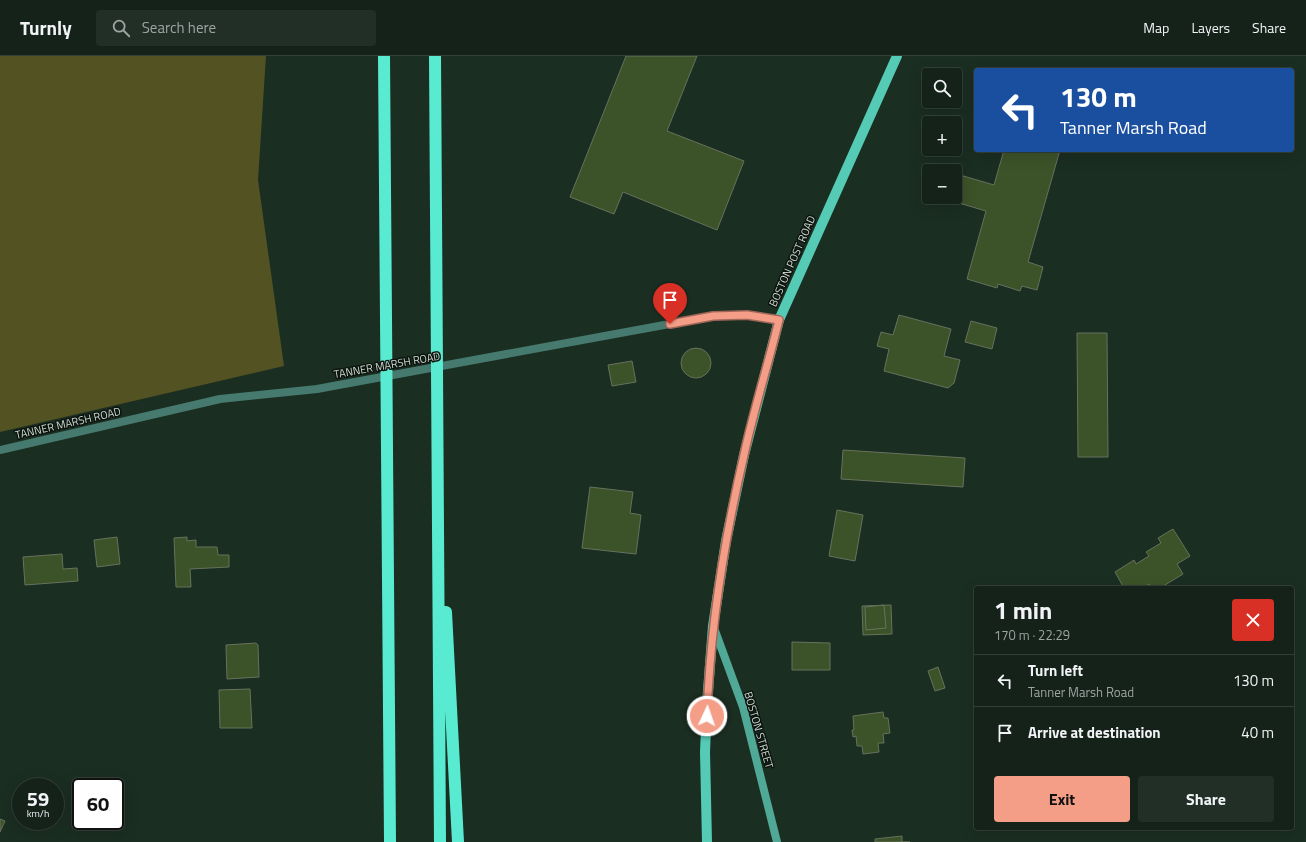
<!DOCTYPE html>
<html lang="en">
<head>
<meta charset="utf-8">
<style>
  :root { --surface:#14221a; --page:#212f27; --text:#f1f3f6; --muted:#9da4a2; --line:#333f39; --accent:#f49e88 }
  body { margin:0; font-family:"Titillium Web",sans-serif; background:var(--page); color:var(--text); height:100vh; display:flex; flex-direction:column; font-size:15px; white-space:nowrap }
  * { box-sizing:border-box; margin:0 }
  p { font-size:13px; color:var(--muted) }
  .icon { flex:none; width:22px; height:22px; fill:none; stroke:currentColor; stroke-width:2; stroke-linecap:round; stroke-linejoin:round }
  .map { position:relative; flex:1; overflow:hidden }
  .details { position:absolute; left:974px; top:530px; width:320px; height:244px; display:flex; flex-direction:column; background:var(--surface); border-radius:4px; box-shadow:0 4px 16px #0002,0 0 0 1px var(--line) }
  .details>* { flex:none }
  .banner { position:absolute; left:974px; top:12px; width:320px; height:84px; border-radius:4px; box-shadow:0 4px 16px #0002,0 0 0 1px var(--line); background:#1a4fa0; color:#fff; overflow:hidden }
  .fabs { position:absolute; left:922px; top:12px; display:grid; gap:8px }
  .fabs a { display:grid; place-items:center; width:40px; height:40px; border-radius:4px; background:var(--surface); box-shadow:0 4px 16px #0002,0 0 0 1px var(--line); font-size:20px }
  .speed { position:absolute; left:12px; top:722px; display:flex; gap:8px; font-size:20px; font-weight:700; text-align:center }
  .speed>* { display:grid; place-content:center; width:52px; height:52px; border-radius:50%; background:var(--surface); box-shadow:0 4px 16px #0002,0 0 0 1px var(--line); line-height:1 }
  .speed small { font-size:10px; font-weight:400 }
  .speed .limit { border:2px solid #111; border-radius:6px; background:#fff; color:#111 }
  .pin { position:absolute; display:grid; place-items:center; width:34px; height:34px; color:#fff; margin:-41px -17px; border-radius:50% 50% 50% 0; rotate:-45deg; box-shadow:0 0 4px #0007 }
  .pin .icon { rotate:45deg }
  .me { position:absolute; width:44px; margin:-22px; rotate:3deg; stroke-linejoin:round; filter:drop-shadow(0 0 3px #0008) }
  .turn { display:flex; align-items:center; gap:14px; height:84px; padding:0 20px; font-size:18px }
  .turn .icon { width:52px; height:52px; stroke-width:2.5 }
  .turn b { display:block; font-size:28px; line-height:34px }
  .round { display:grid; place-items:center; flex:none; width:42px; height:42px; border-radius:4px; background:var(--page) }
  .overview { display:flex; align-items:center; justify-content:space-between; height:68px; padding:0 20px }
  h1 { font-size:24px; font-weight:700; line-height:30px }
  .action { display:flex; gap:8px; margin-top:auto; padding:8px 20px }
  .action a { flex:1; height:46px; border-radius:4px; background:var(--accent); color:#111; font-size:16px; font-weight:700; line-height:46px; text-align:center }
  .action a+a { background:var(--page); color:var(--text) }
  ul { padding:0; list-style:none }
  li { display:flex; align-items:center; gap:12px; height:52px; padding:0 20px; border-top:1px solid var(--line) }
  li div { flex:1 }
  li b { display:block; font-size:15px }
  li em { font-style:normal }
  header { display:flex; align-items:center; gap:24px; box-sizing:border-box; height:56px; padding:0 20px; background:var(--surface); border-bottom:1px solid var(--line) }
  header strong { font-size:19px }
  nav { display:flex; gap:22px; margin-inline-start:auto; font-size:14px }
  .search { width:280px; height:36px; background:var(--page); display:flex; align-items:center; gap:10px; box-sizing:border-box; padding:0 14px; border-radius:4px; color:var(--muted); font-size:15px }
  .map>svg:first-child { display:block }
  .green { fill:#535222 }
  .building { fill:#3c5228; stroke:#67725d }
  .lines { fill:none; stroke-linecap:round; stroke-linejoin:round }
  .street { stroke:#467a6f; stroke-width:8 }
  .secondary { stroke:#50a897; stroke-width:8 }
  .primary { stroke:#55cbb5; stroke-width:10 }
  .highway { stroke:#58ebd1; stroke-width:12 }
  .route-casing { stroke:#9f6758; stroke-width:10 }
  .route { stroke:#f49e88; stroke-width:7 }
  .labels { text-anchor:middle; stroke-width:3; stroke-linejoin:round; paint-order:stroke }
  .street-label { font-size:11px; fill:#cfdbd3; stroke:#0c140f }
</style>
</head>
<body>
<header>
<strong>Turnly</strong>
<div class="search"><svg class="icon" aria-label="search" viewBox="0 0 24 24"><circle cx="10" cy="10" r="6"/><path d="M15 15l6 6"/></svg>Search here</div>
<nav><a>Map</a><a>Layers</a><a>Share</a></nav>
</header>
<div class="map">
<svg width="1306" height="786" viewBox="0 0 1306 786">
  <rect width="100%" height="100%" fill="#1b2e22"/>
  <path class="green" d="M0,0H266L258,124L284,310L0,376Z"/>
  <path class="building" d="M626,0H697L667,75L744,105L717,174L623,136L614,158L570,141Z
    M1004,94H1060L1028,206L1043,211L1037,234L1022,230L1020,235L998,228L997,232L967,223L986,155L952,145L954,141H955V136L960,119L994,129Z
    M899,259L951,273L944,300L960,304L954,327L948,332L884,315L889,293L877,290L881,276L893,279Z
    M971,265L997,272L992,293L965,286Z
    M1077,277H1107L1108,401H1078Z
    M681 307a15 15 0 1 1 30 0a15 15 0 1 1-30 0Z
    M632,305L636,326L612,330L608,309Z
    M843,394L965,402L963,431L841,423Z
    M590,431L633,436L630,457L641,459L636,498L582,492Z
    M837,454L863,459L855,505L829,500Z
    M1173,473L1190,500L1177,508L1183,518L1160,532H1151L1149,528L1142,532H1124L1115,516L1134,504L1136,508L1149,500L1146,496L1161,487L1158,482Z
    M117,481L120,508L97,511L94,484Z
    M187,481V485L196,484V491H217L218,499H229V511L190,513L191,531H176L174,482Z
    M62,498L63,513L77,512L78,525L25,529L23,501Z
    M884,549L886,572L866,574L865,551Z
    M891,549L892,578L863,579L862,550Z
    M792,586L830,587V614H792Z
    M256,587L258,589L259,621L227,623L226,589Z
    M938,611L945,632L935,635L928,615Z
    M250,633L252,672H220L219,634Z
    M883,656L884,662H888L890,677L883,678L884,687H878L879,696L863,698L862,690H857L856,680L853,681L852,674H854L853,660Z
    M0,763L5,765L0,776Z
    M902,780V786H910H875V783Z"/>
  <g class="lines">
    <path class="street" d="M0,394L220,343L317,333L713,260L747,259L779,264"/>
    <path class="secondary" d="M714,572L743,651L777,786"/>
    <path class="primary" d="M707,786L705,696L707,648L713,570L726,485L744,399L779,264L897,0"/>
    <path class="highway" d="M384,0L390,786
      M435,0L440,786
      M446,556L458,786"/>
  </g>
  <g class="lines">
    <g class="route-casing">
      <path id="route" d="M670,268L713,260L747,259L779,264C768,309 754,353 744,399C724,485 710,572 707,660"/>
    </g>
    <use href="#route" class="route"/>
  </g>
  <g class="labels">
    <g class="street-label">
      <text transform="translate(792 205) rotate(-66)" y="4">BOSTON POST ROAD</text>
      <text transform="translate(387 309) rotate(-10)" y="4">TANNER MARSH ROAD</text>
      <text transform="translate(68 367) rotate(-13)" y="4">TANNER MARSH ROAD</text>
      <text transform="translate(759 674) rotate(74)" y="4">BOSTON STREET</text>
    </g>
  </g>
</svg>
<div class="fabs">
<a><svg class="icon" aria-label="search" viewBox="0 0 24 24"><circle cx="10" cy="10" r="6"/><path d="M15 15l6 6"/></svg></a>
<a>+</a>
<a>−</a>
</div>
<div class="speed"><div>59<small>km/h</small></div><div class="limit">60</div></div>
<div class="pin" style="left:670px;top:268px;background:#d93025"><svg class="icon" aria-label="arrive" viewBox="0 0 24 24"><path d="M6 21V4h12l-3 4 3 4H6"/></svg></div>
<svg class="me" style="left:707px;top:660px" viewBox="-20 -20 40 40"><circle r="17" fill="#f49e88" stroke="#fff" stroke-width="3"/><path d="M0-11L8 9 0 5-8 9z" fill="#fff"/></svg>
<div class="banner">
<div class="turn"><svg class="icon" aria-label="left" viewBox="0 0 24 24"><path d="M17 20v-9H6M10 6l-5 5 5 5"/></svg><div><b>130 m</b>Tanner Marsh Road</div></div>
</div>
<section class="details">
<div class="overview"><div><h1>1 min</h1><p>170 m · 22:29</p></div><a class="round" style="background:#d93025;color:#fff"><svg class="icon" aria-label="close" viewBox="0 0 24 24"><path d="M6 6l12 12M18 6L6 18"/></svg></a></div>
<ul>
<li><svg class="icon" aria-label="left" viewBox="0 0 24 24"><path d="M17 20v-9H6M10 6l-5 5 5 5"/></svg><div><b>Turn left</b><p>Tanner Marsh Road</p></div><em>130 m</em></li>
<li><svg class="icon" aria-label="arrive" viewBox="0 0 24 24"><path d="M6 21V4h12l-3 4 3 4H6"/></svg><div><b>Arrive at destination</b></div><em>40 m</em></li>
</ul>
<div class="action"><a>Exit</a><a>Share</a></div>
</section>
</div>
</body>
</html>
